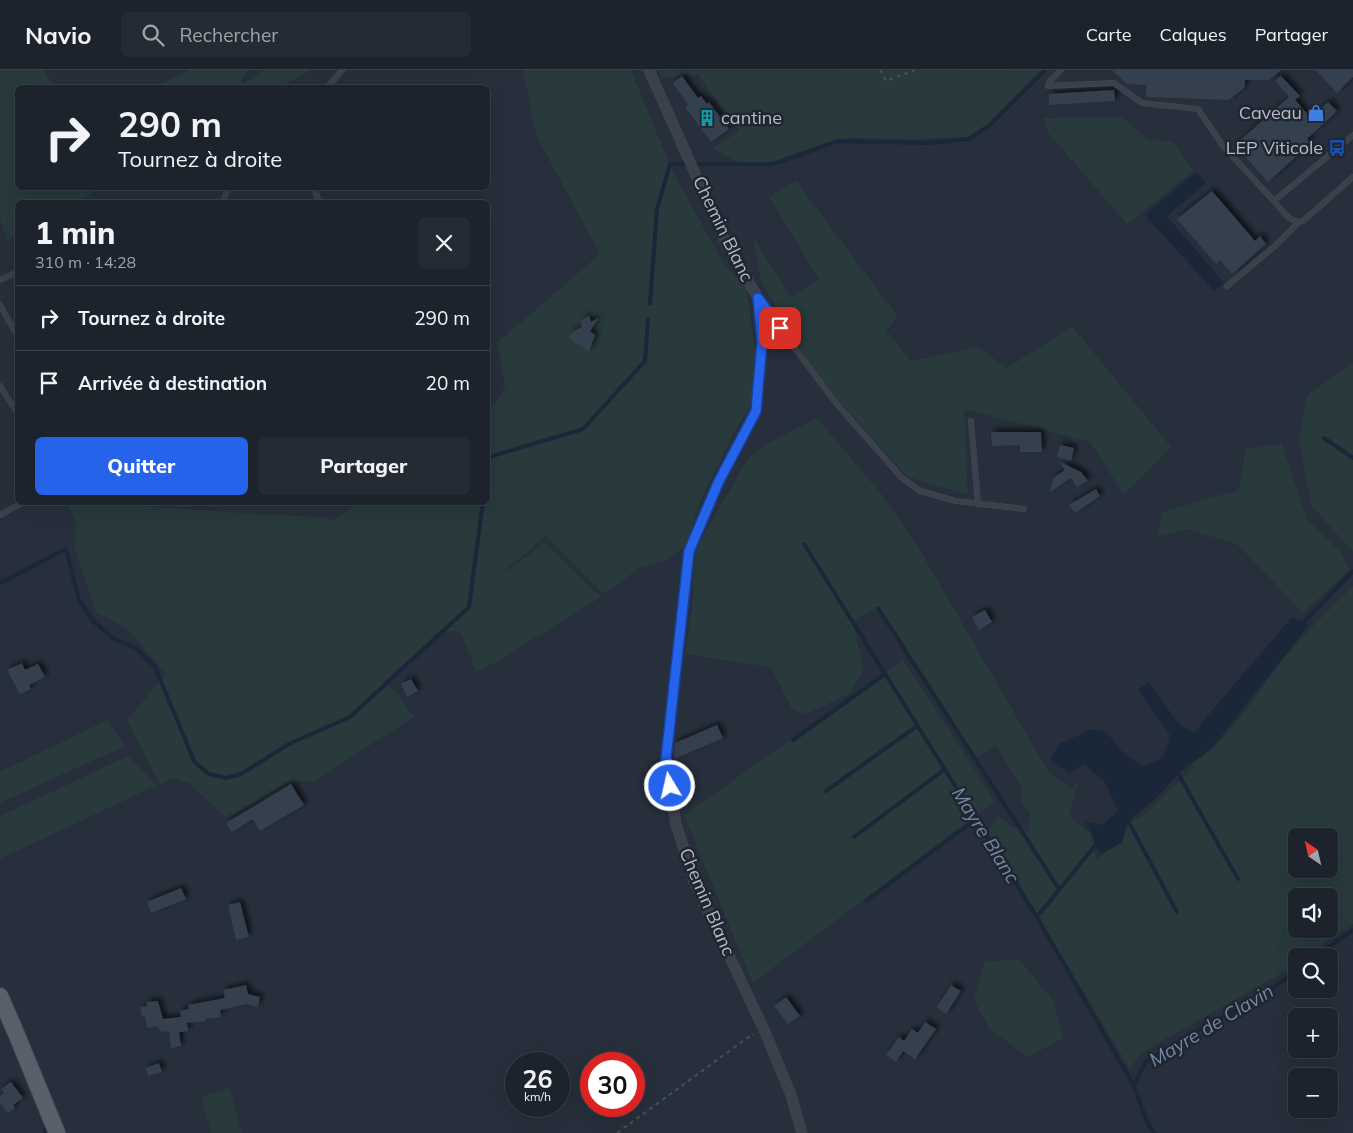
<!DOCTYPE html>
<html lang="fr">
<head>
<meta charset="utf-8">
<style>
  :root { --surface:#1c232c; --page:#252b34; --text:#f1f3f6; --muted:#a0a4a9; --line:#3a4048; --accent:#2563eb }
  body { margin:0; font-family:Mulish,sans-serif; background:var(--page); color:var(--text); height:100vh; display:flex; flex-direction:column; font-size:19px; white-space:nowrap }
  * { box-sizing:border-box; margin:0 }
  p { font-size:16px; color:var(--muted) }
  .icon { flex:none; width:28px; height:28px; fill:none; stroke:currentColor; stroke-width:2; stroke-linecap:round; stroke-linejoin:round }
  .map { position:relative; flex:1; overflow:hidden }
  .sheet { position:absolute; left:15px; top:130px; width:475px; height:305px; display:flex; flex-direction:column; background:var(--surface); border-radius:8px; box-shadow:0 5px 20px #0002,0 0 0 1px var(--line) }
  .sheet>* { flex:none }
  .top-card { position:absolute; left:15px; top:15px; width:475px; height:105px; border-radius:8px; box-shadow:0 5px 20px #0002,0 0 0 1px var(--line); background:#1c232c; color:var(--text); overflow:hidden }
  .needle { width:32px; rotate:326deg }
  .controls { position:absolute; left:1288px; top:758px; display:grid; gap:10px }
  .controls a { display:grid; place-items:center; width:50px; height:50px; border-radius:8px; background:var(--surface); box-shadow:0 5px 20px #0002,0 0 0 1px var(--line); font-size:25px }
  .speed { position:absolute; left:505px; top:982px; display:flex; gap:10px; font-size:25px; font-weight:700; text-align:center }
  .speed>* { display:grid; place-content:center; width:65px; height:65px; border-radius:50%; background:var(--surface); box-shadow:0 5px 20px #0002,0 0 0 1px var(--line); line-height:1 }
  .speed small { font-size:12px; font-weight:400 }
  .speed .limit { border:8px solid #d22; background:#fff; color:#111 }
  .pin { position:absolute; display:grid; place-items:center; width:42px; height:42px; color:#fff; margin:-21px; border-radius:10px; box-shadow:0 2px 8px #0006 }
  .me { position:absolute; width:55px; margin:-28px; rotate:351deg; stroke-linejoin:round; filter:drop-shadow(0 0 4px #0008) }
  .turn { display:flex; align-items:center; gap:18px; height:105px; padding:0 20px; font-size:22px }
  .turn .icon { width:65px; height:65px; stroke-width:2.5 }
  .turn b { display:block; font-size:35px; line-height:42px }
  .round { display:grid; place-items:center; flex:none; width:52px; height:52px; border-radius:8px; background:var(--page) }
  .headline { display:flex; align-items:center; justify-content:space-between; height:85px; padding:0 20px }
  h1 { font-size:30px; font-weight:800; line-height:38px }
  .cta { display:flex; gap:10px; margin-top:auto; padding:10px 20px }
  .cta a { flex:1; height:58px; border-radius:8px; background:var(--accent); color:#fff; font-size:20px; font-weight:800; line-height:58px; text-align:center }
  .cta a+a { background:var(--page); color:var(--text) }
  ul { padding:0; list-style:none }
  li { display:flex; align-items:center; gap:15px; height:65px; padding:0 20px; border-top:1px solid var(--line) }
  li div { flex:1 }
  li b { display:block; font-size:19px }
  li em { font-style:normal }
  header { display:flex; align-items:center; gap:30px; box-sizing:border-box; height:70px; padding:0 25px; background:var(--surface); border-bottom:1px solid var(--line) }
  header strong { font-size:24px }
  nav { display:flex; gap:28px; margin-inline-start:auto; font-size:18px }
  .search { width:350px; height:45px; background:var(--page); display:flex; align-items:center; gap:12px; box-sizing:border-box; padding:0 18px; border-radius:8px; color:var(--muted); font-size:19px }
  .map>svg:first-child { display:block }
  .green { fill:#283a3c; fill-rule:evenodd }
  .water { fill:#1a2738 }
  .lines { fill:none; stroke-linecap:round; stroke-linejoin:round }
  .stream { stroke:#1a2738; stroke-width:4 }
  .building { fill:#35414f; filter:url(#shadow) }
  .service-casing { stroke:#434a54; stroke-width:6 }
  .minor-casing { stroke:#434a54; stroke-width:11 }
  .primary-casing { stroke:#434a54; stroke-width:18 }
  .path { stroke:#415354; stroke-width:2; stroke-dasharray:4 4; stroke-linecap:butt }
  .service { stroke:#3a414b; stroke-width:5 }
  .minor { stroke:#3a414b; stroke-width:10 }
  .primary { stroke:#58606b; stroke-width:16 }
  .route-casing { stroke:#184099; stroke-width:12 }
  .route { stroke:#2563eb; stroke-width:9 }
  .labels { text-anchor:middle; stroke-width:5; stroke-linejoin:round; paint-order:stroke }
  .poi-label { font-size:18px; fill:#b5bcc7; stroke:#1f2630; text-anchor:end }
  .street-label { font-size:18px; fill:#b5bcc7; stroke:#1f2630 }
  .water-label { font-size:19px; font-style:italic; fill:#7287a2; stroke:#1f2630 }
</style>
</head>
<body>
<header>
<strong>Navio</strong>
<div class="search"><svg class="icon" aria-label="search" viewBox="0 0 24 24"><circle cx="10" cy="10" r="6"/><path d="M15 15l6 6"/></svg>Rechercher</div>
<nav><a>Carte</a><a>Calques</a><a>Partager</a></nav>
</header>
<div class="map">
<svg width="1353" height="1063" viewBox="0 0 1353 1063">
  <defs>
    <filter id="shadow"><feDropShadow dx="3.5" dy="-3.5" stdDeviation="2.5" flood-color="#0009"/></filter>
  </defs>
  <rect width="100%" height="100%" fill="#262f3b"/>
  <path class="green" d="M0,0H43L56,17L18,18V118H101L75,132H18L17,164L7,170L0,150Z
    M190,0H248L240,15L264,0H311L280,17H154Z
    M523,0H631L672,100L725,196L746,216L757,289L750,336L732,366L701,429L686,476L665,490L641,497L604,524L546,466L497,508L545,473L601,527L495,593L476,601L460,561H440L384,612L399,625L414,647L313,712L289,711L226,748L190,714L173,708L160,714L127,650L166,604L126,558L96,542L75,479L76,453L66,433H87L330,448L331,452L357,433L488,432V344L505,317L497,273L600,184L536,65Z
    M658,0L686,1L1041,0L988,54L968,67L917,69L849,68L838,70L772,93H740L731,89L713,78L739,61L698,4L661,8Z
    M1121,47L1131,54L1148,70L1173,71L1194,101L1127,154L1048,63L1043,48Z
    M796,111L898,247L886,260L911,291L978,277L1007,298L1072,256L1171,377L1124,425L1090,372L964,339L968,425L908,407L839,331L805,287L761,211L753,167L791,228L819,209L769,127Z
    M1353,293V482L1311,435L1299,370L1306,326Z
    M817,348L883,426L921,482L1049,703L1072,719L1078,711L1069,746L1093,765L1096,790L1101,787L1127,762L1129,753L1144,745L1194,697L1193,693C1236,665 1258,618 1291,580C1310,558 1332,537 1353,516V854L1324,873L1314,885L1311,886H1296V895L1141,983L1130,999L987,762L998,746L1012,757L1028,762L1030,743L1020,730L1022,719L996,675L978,687L969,680L878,538L854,550L856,567L864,599L849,624L806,644L792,639L771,597L685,584L693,528L695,480L747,390L766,374ZM1296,766H1329V799H1296ZM1296,826H1329V859H1296Z
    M1282,374L1307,449L1341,482L1349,500L1303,543L1238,475L1188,459L1157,467L1162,442L1238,420L1243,400L1245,379Z
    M903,590L995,731L753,913L684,745Z
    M107,650L125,676L0,733V702Z
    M128,686L157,715L0,789V746Z
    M1019,889L1054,932L1063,968L1028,987L989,959L974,930L984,892Z
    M230,1018L242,1063H211L201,1027Z"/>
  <path class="water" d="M1196,102L1206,113L1167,146L1224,213L1214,221L1145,145Z
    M1292,547L1309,555L1211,679L1180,702L1157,727L1127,753L1122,773L1100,784L1085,751L1102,755L1118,741L1105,712L1084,694L1069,703L1050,689L1059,674L1092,659L1107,663L1124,684L1143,696L1163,688L1170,665L1138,619L1149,612L1179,655L1194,663L1210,643Z"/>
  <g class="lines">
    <path class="stream" d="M698,94H773L838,71L927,73L969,69L990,55L1045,0
      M650,234L657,139L670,94H685
      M1324,368L1353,388
      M488,400L489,387L583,359L645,291L648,250
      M804,474L1037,847L1134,1016L1147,1052L1155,1063
      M0,513L66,479L79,530L94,552L114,569L136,578L155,597L195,693L209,704L226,708L241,704L289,674L350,647L469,537L483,432
      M878,538L1059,819
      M1301,555L1353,501
      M793,670L885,604
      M1176,700L1238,809
      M826,721L917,656
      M1126,747L1177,842
      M854,767L945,699
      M866,831L976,749
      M1037,847L1098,772
      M1316,886L1353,860
      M1134,1016L1145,992L1197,961L1261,927L1296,901
      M45,1060L47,1063"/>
  </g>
  <path class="building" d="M1112,0H1281L1269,10H1245V17L1229,30L1146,27V15L1127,14Z
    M1316,0H1353V7L1337,23Z
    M682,6L698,28L701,26L707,34L709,32L729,59L711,72L685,37L688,35L673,13Z
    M1281,6L1300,26L1295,30L1311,48L1328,32L1337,41L1307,69L1311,73L1268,112L1235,75L1289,27L1275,11Z
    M1114,20L1115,31L1049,35V24Z
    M1212,121L1255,171L1260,166L1266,174L1232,204L1220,190L1216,194L1177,149Z
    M589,246L591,252L599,248L590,261L595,265L589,282L569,268L572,262L582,257L581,251Z
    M991,362H1041L1042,382H1020V375L992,376Z
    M1060,375L1074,378L1071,391L1057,387Z
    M1060,392L1081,402L1088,411L1077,417L1071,408L1050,422L1053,408L1065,400Z
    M1096,419L1100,426L1075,443L1069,435Z
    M985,540L992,552L979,560L972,547Z
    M22,593L25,600L38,594L45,607L29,615L31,619L20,624L7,600Z
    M411,609L418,621L407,627L401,614Z
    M717,655L723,668L674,689L675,673Z
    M291,714L304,735L260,761L253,749L232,762L226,753Z
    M181,818L186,829L151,843L147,832Z
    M240,832L249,867L236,870L228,835Z
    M246,915L248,924L260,927L258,937L246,934L220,940L221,947L206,949V951L187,953L188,961L179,962L181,976L171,978L169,961L161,962L157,956L147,958L145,946L142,947L140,937L147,936L146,932L158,931L163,949L181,947L180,941L189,939L188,935L225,928L223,920Z
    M951,915L961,921L946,944L937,937Z
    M786,927L800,946L788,954L774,936Z
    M925,952L936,959L915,989L903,981L896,992L886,985L899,967L904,971L912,959L918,963Z
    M159,993L162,1002L148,1006L146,998Z
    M11,1012L23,1028L13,1035L15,1038L8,1043L0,1032V1026L4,1023L1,1019Z"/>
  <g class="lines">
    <g class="service-casing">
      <path id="service" d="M1061,0L1049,12L1048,16L1114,13L1142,33L1198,39L1223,76L1274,131
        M327,18L342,0
        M1353,65L1274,131C1282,140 1291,155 1303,151L1353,107
        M314,118L319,132
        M223,132L228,118
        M0,210L18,202
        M1227,216L1276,175L1298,153
        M761,233L836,333L902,408L920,421L956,431L1024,439
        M0,235L18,267
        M0,316L18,344
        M971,351L978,434
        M0,445L24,432"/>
    </g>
    <g class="minor-casing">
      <path id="minor" d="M649,0L726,173L758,228L762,272L756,341L719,411L689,481L666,689L676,754L694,811L765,962L791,1025L802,1063"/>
    </g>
    <g class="primary-casing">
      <path id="primary" d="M0,926L16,963L57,1063"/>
    </g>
    <path class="path" d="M880,0L886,11L915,0
      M617,1063L750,966L754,965"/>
    <use href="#service" class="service"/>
    <use href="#minor" class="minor"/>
    <use href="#primary" class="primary"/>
  </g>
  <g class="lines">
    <g class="route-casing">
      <path id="route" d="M670,716L666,688L689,481L719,411L756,341L762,272L758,228L780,258"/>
    </g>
    <use href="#route" class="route"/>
  </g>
  <defs>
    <g id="shop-bare" transform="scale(1.35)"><path d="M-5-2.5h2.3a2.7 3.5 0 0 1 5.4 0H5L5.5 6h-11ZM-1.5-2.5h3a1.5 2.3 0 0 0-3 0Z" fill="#3f7fe0" stroke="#1f2630" stroke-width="2.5" paint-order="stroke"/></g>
    <g id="building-bare" transform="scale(1.35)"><path d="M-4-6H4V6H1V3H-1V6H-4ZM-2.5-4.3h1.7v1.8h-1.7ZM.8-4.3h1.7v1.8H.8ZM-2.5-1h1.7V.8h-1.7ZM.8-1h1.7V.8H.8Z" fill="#0f9aa8" stroke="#1f2630" stroke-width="2.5" paint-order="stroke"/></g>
    <g id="bus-bare" transform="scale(1.35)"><path d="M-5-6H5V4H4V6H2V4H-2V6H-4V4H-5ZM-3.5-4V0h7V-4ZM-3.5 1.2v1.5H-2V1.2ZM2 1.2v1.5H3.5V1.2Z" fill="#1a4fb4" stroke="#1f2630" stroke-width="2.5" paint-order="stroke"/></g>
  </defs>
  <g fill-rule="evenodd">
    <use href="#shop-bare" x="1316" y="43"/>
    <use href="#building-bare" x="707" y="48"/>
    <use href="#bus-bare" x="1337" y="78"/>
  </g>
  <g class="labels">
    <g class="poi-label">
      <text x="1302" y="49">Caveau</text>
      <text x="721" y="54" text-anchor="start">cantine</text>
      <text x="1323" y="84">LEP Viticole</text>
    </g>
    <g class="street-label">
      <text transform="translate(723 159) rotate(64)" y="6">Chemin Blanc</text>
      <text transform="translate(707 832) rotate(67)" y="6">Chemin Blanc</text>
    </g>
    <g class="water-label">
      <text transform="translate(986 765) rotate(58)" y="7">Mayre Blanc</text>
      <text transform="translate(1211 955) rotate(-31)" y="7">Mayre de Clavin</text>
    </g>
  </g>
</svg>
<div class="controls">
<a><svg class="needle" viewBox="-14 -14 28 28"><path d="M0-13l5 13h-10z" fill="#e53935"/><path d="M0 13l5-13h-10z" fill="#a0a4a9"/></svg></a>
<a><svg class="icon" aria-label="sound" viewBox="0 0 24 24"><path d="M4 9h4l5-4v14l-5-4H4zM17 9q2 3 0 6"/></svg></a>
<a><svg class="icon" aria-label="search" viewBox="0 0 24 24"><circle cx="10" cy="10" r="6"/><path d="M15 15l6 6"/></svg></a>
<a>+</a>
<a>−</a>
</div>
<div class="speed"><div>26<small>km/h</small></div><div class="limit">30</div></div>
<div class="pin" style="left:780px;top:258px;background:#d93025"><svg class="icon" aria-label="arrive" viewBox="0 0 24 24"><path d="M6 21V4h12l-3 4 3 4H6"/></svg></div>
<svg class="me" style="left:670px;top:716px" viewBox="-20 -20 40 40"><circle r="17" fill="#2563eb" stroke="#fff" stroke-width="3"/><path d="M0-11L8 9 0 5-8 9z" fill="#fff"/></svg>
<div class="top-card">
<div class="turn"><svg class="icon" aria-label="right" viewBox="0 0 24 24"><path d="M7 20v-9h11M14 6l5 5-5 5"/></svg><div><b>290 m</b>Tournez à droite</div></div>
</div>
<section class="sheet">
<div class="headline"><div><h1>1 min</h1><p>310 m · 14:28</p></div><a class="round"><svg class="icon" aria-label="close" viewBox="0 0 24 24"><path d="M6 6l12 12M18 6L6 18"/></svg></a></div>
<ul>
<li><svg class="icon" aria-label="right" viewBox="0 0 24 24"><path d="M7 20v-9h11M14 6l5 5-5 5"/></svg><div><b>Tournez à droite</b></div><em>290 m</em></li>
<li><svg class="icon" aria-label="arrive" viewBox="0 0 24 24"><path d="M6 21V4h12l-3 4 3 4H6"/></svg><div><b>Arrivée à destination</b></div><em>20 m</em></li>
</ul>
<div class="cta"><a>Quitter</a><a>Partager</a></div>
</section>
</div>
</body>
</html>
